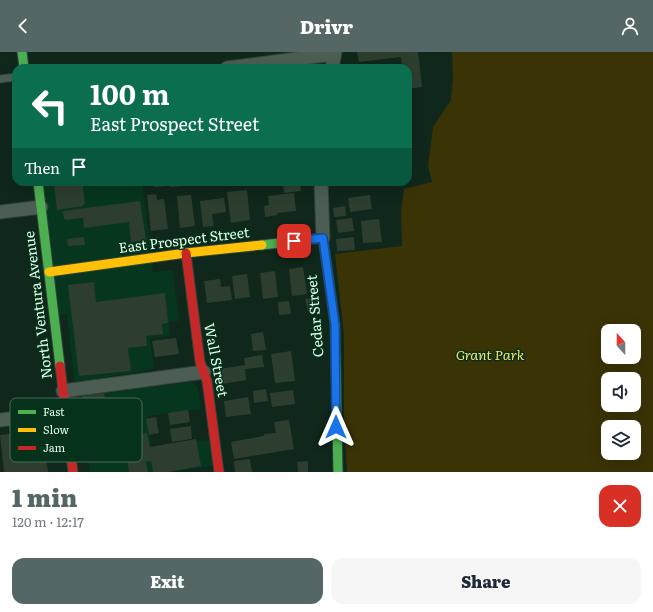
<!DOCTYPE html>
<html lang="en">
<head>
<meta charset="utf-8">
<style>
  :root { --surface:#fff; --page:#f6f6f7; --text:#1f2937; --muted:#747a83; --accent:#556667 }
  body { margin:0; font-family:Literata,serif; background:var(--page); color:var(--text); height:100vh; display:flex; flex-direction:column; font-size:15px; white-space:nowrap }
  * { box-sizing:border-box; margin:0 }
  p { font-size:13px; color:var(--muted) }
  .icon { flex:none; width:22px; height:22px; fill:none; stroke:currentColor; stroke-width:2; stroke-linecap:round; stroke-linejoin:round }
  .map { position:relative; height:420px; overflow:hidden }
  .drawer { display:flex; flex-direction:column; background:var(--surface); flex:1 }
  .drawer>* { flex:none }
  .guide { position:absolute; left:12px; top:12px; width:400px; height:122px; border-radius:12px; box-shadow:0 4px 16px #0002; background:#0b6e4f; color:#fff; overflow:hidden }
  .needle { width:26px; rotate:339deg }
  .fabs { position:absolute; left:601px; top:272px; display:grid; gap:8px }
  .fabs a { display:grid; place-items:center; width:40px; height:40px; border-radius:8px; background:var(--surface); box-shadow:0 4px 16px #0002; font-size:20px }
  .pin { position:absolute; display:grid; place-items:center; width:34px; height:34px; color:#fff; margin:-17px; border-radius:8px; box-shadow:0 2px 6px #0006 }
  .me { position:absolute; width:44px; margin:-22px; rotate:0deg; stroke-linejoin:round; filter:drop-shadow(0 0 3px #0008) }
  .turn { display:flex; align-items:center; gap:14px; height:84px; padding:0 12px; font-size:18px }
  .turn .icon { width:52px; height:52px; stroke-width:2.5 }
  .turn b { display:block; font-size:28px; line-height:34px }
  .then { display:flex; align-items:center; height:38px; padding:0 12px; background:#0003; gap:8px; font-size:15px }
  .round { display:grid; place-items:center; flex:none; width:42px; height:42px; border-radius:12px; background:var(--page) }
  .overview { display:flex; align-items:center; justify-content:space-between; height:68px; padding:0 12px }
  h1 { font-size:24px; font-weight:800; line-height:30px; color:var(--accent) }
  .button { display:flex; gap:8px; margin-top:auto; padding:8px 12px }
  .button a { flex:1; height:46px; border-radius:12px; background:var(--accent); color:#fff; font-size:16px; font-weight:800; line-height:46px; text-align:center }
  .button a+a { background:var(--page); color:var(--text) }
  header { display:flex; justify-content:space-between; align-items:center; height:52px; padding:0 12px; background:var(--accent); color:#fff; font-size:18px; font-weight:800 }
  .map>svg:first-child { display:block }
  .built { fill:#06361e }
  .green { fill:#3a3306; fill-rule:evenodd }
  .building { fill:#2d3e2f }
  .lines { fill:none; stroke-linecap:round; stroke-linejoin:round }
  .lane-casing { stroke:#314339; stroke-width:9 }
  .street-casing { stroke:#314339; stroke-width:15 }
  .fast-casing { stroke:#314339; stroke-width:11 }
  .slow-casing { stroke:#314339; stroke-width:11 }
  .jam-casing { stroke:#314339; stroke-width:11 }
  .lane { stroke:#4c5e53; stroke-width:7 }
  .street { stroke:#4c5e53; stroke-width:13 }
  .fast { stroke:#4caf50; stroke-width:9 }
  .slow { stroke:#ffc107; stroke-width:9 }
  .jam { stroke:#c62828; stroke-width:9 }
  .route-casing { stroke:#114b97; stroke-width:10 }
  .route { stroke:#1a73e8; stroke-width:7 }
  .labels { text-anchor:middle; stroke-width:3; stroke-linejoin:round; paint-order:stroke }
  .street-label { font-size:14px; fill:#e0fce9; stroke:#06311a }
  .park-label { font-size:14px; font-style:italic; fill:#fedf65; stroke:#06311a }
  .key { fill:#06311a; stroke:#476e58; stroke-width:1 }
  .key-label { font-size:11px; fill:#e0fce9 }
</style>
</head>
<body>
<header><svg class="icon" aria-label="back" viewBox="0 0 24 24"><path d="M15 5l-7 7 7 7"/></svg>Drivr<svg class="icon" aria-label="person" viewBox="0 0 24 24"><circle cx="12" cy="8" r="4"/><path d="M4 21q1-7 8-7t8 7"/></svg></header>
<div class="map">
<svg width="653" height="420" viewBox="0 0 653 420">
  <rect width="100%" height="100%" fill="#10271b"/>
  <path class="built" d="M38,130H142L153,220L173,218L179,269L169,270L170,284L150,286L154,317L77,330L74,327L67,262L54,263Z
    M192,330L198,335L201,357L148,364L152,395L216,387L219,413L170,420H90L81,343Z"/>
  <path class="green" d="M452,0H653V420H347L344,371V282L335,202L402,194L401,160L404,137L432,130L428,114L433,75L451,48L453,26ZM608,279H634V305H608ZM608,327H634V353H608ZM608,375H634V401H608Z"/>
  <path class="building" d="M357,0H418L422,35L408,37V16H402L401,5L359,10Z
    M62,130H82L85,151L82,154L57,158L54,131Z
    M153,130H167V134L154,135Z
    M169,130H182L183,134L170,135Z
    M283,130H300L301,139L284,141Z
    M347,130H387V131L347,134Z
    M247,138L250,168L231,171L227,140Z
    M294,141L296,159L277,161L278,163L265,165L264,154L269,153L268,144Z
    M156,142L157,148L164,147L168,177L151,179L147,143Z
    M191,143L195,174L180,176L177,144Z
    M370,143L372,157L350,160L348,146Z
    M224,146L226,160L212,162L214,174L203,175L200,149Z
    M140,149L146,188L131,190L129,170L84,176L83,166L66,168L64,166L63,159Z
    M345,154L346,164L334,165L333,156Z
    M352,166L354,179L338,181L336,168Z
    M379,167L382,190L363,191L361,169Z
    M84,185L85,193L68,194L67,187Z
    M354,185L355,198L337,199L336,187Z
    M303,215L307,242L292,244L289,217Z
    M275,219L278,245L263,247L260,221Z
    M247,222L250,245L235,247L232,224Z
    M220,227L221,235L230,234L232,248L207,251L204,229Z
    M94,230L96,250L165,241L168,271L162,272L163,282L146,284L147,294L128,296L131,319L79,324L68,233Z
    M317,245L319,257L308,259L305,247Z
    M289,249L291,262L279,263L278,250Z
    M263,280L266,298L253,299L251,282Z
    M176,286L179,302L155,305L152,289Z
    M291,299L295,329L275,331L271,302Z
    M262,303L264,315L245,317L246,328L222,332L220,317L245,313L244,306Z
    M266,337L268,349L254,351L253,339Z
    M293,338L295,352L272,355L270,341Z
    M104,341L106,353L115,352L117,366L85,372L82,344Z
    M248,345L251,362L226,365L224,349Z
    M188,358L190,370L170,373L168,361Z
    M156,365L159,381L149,383L146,367Z
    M289,368L294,397L234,407L231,390L264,384V382L276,381L274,370Z
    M191,374L192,387L172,390L170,377Z
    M129,375L131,384L147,381L150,395L196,387L201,414L167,420H153L151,409L146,410L148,420H129L125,394L109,397L105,379Z
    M43,378L48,420H4L0,383Z
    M250,407L252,420H235L234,409Z
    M308,409V420H298L297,410Z"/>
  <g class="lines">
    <g class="lane-casing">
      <path id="lane" d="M0,27L16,25"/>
    </g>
    <g class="street-casing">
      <path id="street" d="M227,16L334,2
        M332,16L335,0
        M321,130L323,186
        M0,160L41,155
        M63,339L204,320
        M0,368L66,360"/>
    </g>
    <g class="fast-casing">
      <path id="fast" d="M22,0L24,16
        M38,130L60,314
        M262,193L323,186L335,273L338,420"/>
    </g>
    <g class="slow-casing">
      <path id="slow" d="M49,220L186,201L262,193"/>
    </g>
    <g class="jam-casing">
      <path id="jam" d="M186,201L200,310L207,329L219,420
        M60,314L73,420"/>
    </g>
    <use href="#lane" class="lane"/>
    <use href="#street" class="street"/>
    <use href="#fast" class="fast"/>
    <use href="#slow" class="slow"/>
    <use href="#jam" class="jam"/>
  </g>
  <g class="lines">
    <g class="route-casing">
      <path id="route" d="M294,189L323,186L335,273L336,375"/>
    </g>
    <use href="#route" class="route"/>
  </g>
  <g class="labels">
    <g class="street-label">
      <text transform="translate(184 188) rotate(-7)" y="5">East Prospect Street</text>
      <text transform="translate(38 253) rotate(-97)" y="5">North Ventura Avenue</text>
      <text transform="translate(315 264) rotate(-95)" y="5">Cedar Street</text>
      <text transform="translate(216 308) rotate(79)" y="5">Wall Street</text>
    </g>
    <g class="park-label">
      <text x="490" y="308">Grant Park</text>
    </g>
  </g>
  <rect x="10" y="346" width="132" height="64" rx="6" class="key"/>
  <rect x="18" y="358" width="18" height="4" fill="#4caf50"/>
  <rect x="18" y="376" width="18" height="4" fill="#ffc107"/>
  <rect x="18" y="394" width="18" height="4" fill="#c62828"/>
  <g class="key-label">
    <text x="43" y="364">Fast</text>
    <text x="43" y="382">Slow</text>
    <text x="43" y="400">Jam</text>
  </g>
</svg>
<div class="fabs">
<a><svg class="needle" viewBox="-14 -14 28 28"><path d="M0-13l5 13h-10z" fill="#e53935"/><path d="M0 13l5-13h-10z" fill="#747a83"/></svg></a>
<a><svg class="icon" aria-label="sound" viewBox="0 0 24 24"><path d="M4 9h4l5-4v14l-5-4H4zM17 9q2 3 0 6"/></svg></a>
<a><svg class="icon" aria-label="layers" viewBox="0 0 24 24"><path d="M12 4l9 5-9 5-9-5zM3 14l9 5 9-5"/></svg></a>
</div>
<div class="pin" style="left:294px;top:189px;background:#d93025"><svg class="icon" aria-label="arrive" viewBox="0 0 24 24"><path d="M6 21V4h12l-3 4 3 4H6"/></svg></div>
<svg class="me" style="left:336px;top:375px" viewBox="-20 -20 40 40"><path d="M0-17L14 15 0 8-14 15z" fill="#1a73e8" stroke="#fff" stroke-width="4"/></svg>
<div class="guide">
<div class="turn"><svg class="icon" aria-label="left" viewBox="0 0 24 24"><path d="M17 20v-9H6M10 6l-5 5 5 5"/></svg><div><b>100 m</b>East Prospect Street</div></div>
<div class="then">Then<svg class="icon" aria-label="arrive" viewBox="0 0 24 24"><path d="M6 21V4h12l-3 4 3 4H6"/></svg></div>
</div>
</div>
<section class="drawer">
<div class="overview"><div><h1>1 min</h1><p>120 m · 12:17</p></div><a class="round" style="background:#d93025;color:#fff"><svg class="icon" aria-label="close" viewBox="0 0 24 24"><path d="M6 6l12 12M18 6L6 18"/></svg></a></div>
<div class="button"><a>Exit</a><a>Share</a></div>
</section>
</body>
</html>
